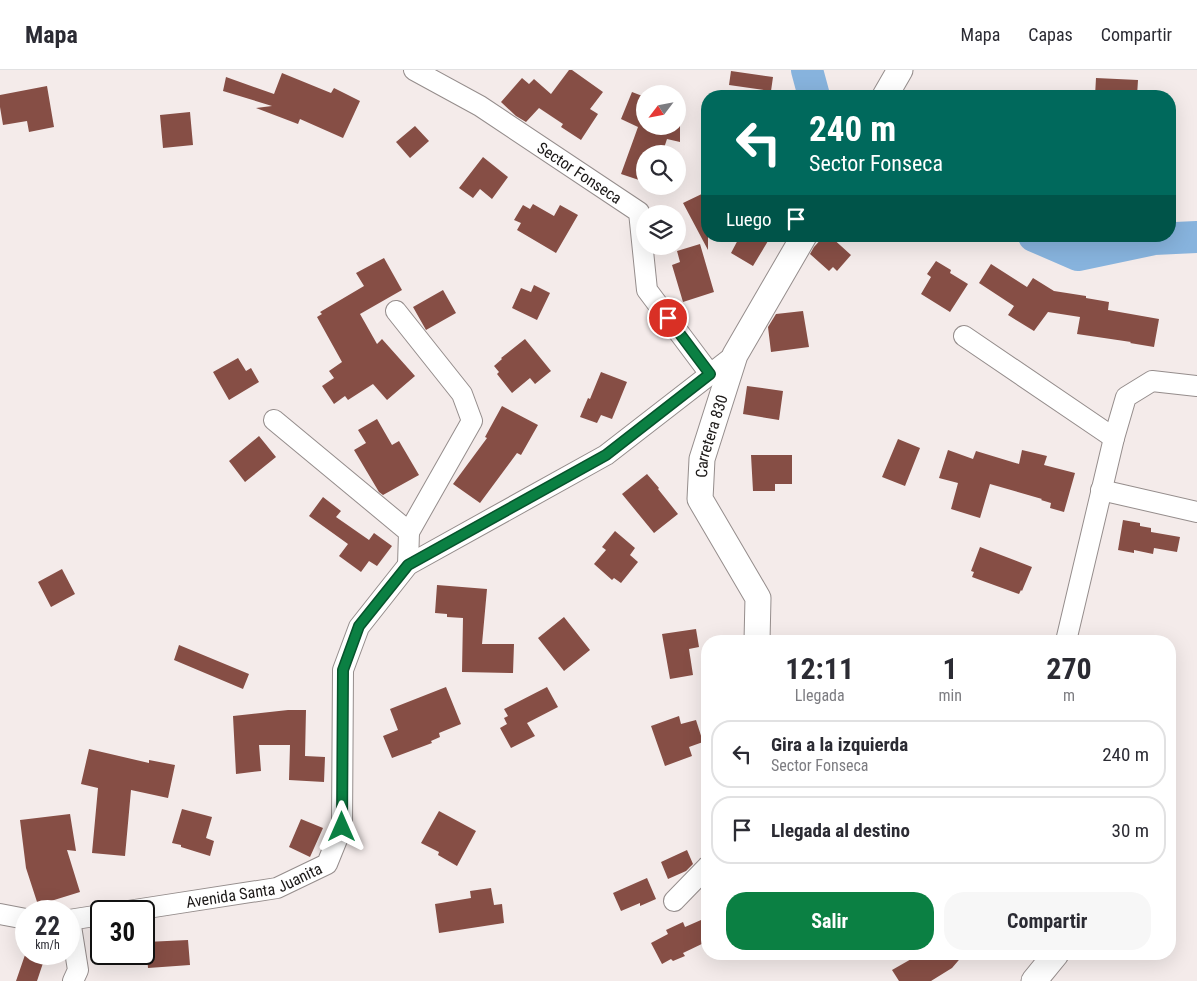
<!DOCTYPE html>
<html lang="es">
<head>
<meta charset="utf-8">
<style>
  :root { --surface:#fff; --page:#f7f7f7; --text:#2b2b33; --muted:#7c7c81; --line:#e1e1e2; --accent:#0b8043 }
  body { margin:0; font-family:"Roboto Condensed",sans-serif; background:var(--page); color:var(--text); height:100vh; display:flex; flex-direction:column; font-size:19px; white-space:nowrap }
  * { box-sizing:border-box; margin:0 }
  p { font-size:16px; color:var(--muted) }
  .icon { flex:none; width:28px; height:28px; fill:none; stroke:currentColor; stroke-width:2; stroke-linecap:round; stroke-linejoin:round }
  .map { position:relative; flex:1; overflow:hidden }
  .details { position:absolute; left:701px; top:565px; width:475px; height:325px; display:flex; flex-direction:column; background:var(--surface); border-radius:20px; box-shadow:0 5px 20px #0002 }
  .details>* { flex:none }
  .top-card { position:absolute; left:701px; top:20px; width:475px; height:152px; border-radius:20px; box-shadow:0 5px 20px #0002; background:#00695c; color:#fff; overflow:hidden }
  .needle { width:32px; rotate:238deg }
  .fabs { position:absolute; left:636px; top:15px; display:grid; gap:10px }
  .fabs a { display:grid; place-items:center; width:50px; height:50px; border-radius:50%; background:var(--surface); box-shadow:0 5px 20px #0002; font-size:25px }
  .speed { position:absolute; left:15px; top:830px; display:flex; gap:10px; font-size:25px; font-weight:700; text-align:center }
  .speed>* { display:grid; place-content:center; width:65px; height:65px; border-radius:50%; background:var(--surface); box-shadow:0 5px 20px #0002; line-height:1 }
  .speed small { font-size:12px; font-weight:400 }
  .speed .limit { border:2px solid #111; border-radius:8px; background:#fff; color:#111 }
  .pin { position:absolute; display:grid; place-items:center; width:42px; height:42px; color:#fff; margin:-21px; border:2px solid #fff; border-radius:50%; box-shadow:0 1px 5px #0007 }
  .me { position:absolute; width:55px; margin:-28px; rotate:0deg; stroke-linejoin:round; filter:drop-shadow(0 0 4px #0008) }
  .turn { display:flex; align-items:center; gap:18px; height:105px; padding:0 25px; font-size:22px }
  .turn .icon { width:65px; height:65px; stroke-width:2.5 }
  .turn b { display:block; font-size:35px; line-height:42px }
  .then { display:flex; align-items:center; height:48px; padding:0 25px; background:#0003; gap:10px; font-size:19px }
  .eta { display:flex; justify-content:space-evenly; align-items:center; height:85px; text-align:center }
  .eta b { font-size:30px; font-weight:700; line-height:35px }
  .button { display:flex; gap:10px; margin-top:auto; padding:10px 25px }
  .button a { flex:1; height:58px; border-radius:20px; background:var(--accent); color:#fff; font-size:20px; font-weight:700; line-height:58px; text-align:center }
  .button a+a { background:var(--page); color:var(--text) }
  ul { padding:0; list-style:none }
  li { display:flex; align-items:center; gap:15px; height:68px; margin:0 10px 8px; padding:0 15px; border:2px solid var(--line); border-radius:20px }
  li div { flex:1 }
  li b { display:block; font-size:19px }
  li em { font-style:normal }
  header { display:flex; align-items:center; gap:30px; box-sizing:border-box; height:70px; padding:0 25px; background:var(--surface); border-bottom:1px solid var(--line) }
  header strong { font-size:24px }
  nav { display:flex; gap:28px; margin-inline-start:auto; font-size:18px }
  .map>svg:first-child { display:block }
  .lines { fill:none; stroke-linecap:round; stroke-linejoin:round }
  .river { stroke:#87b3dd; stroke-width:32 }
  .building { fill:#864e45 }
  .minor-casing { stroke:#958d8c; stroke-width:22 }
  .tertiary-casing { stroke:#958d8c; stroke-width:27 }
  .minor { stroke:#fff; stroke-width:20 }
  .tertiary { stroke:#fff; stroke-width:25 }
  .route-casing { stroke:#07532c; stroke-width:12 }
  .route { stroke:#0b8043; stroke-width:9 }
  .labels { text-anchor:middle; stroke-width:5; stroke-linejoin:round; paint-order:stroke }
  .street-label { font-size:16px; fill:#1c1918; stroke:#f4ebea }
</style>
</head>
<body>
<header>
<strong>Mapa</strong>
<nav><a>Mapa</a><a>Capas</a><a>Compartir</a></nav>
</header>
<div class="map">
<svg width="1197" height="911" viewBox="0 0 1197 911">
  <rect width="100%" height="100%" fill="#f4ebea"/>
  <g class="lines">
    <path class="river" d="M807,0L814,26
      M1034,166L1078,185L1154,169L1197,167"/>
  </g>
  <path class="building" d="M569,0H572L603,22L590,39L598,44L581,70L561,57L563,54L539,38L526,52L516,46L501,32L522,8L529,14L534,9L551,24Z
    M731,1L773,7L771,21L729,15Z
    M282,3L331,23L334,18L360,31L343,68L300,49L298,54L256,38L272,36L223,21L226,7L274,24Z
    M1096,8L1138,10L1137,26H1095Z
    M47,16L54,57L29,62L27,51L3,55L0,37V25Z
    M632,22L645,27V56H680V72L667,69L662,84H645V112L621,104L638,57L621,49Z
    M190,42L193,75L163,78L160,45Z
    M415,56L429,71L410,88L396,72Z
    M483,87L508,107L492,129L480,119L473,128L459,118Z
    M708,121V180L683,133Z
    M533,134L554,146L560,135L578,145L556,183L517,160L521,153L514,150L523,135L530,139Z
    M740,166H771L753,196L731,183Z
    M824,166H830L851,185L837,201L833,197L829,201L810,184L814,177Z
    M700,174L714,222L683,232L672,195L680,192L677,181Z
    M384,188L402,220L360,244L377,274L382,269L415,306L387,330L373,314L348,330L345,326L334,334L322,316L334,308L329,301L342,292L317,247L322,244L320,242L364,216L356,203Z
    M936,191L951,200L950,203L968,214L950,242L921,224L931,207L927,204Z
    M991,194L1027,217L1033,208L1054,221L1086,226V228L1109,232L1108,240L1159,249L1154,277L1130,273L1131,272L1077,264L1080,247L1048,242L1034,261L1008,245L1014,236L979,213Z
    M534,215L550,223L537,250L512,238L521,218L531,222Z
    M443,220L456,243L426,260L413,237Z
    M803,241L809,277L771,282L768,257L776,244Z
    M525,269L551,301L535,314L530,308L512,323L497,304L499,302L494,296L502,289L501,288Z
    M238,288L246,301L251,298L259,312L229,330L213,302Z
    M601,302L627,312L612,349L601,345L597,353L580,347L588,328L590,329Z
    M747,316L783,321L779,350L743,344Z
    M502,336L538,355L521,385L517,383L480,433L453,414L487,368L485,367Z
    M377,349L392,375L399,371L419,405L383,425L379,422L354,380L366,373L358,360Z
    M259,366L276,387L245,412L229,391Z
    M898,369L920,378L905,416L882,407Z
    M948,380L973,389L976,381L1019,394L1022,380L1047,386L1044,395L1075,403L1064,442L1050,438L1051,433L1041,430L1042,429L990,414L980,448L951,439L958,413L939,408Z
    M751,385H792V414H775V421H753Z
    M647,404L659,418L658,419L678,444L654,463L622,424Z
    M323,427L341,441L336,447L369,470L374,463L392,476L377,496L369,491L361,502L339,486L348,474L309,446Z
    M1123,450L1140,453V456L1151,458V462L1180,467L1177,482L1154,478L1153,484L1134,480V483L1118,480Z
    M615,461L635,478L630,485L638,492L621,513L614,508L612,510L594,494L606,480L602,477Z
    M980,477L1032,497L1022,521L1021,520L1019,524L972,507L974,502L971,501Z
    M62,499L75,524L51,537L38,512Z
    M437,515L487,519L482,574H514L513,603L462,602L463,548L447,547V544L435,543Z
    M564,547L590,580L564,601L538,568Z
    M696,559L699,577L689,579L693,605L670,609L662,564Z
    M179,575L249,604L243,619L174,590Z
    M446,617L461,654L439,663L440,667L431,671L432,673L392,688L383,666L398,660L390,639Z
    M547,617L558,637L527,653L535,666L511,678L500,658L507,654L504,648L508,646L504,639Z
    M288,640H306L305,686L325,687L324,712L289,710L290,675H259L261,701L236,704L233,646Z
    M679,646L681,654L696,650L703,672L689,677L692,686L665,696L651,656Z
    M89,679L149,693V690L175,695L168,728L131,720L125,786L92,783L98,718L81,714Z
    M182,739L212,747L206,768L214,771L210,786L181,777V775L172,773Z
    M439,741L476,761L457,796L438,785L439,782L421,773Z
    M70,744L76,781L67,780L80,822L38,835L26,798L20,750Z
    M301,749L323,758L310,787L289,777Z
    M687,780L693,794L686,801L668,809L661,792Z
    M647,808L656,829L640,836V833L621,841L613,823Z
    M491,818L494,835L502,834L504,853L439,863L435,834L471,828L470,821Z
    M701,850L708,864V871L683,883L685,886L673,891L671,889L662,894L651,873L668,864L666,860L683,852L685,857Z
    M188,870L190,895L148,898L146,872Z
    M26,882V884H35L45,887L37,911H16Z
    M920,884H964L952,898L931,911H899L892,900Z"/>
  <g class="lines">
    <g class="minor-casing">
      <g id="minor">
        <path id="s1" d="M414,0L480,36L639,142L647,220L710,304"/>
        <path d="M396,241L462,324L472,351L409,462"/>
        <path d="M964,266L1114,368"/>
        <path d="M274,350L409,462L408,495"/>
        <path d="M1101,420L1197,442"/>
        <path d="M1066,571L1114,368L1126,327L1152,311L1197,316"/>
        <path d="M674,831L708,796"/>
        <path id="s2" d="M128,841L277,818L327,794L342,757L343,600L359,557L408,495L606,385L735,285"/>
        <path d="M0,844L26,849"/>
        <path d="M69,850L101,845"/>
        <path d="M70,850L78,900L73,911"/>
      </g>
    </g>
    <g class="tertiary-casing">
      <g id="tertiary">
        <path d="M885,26L900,0"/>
        <path id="s3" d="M757,571L758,528L700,429L702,389L735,285L804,166"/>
        <path d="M1034,911L1056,884"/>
      </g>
    </g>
    <use href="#minor" class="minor"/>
    <use href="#tertiary" class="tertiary"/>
  </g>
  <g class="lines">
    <g class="route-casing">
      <path id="route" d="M342,757L343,600L359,556L408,495L606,385L710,304L668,248"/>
    </g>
    <use href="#route" class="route"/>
  </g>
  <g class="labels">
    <g class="street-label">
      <text dy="6" stroke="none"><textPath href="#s1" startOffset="195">Sector Fonseca</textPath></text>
      <text dy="6" stroke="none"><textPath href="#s3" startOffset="222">Carretera 830</textPath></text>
      <text dy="6" stroke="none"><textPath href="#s2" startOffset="129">Avenida Santa Juanita</textPath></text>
    </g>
  </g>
</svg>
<div class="fabs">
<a><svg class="needle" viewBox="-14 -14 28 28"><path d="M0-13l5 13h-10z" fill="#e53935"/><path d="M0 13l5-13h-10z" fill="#7c7c81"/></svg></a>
<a><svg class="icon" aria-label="search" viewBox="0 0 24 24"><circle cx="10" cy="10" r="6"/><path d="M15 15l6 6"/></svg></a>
<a><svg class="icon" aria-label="layers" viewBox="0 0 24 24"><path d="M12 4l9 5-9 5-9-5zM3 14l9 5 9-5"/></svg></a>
</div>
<div class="speed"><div>22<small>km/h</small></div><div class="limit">30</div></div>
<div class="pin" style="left:668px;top:248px;background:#d93025"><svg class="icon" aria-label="arrive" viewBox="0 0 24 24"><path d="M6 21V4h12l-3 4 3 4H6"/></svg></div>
<svg class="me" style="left:342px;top:757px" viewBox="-20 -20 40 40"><path d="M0-17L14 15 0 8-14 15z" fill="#0b8043" stroke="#fff" stroke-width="4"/></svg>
<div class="top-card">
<div class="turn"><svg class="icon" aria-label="left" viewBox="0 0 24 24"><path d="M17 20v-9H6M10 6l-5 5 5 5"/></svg><div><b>240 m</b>Sector Fonseca</div></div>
<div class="then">Luego<svg class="icon" aria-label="arrive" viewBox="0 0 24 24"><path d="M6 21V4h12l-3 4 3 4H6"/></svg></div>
</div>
<section class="details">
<div class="eta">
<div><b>12:11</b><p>Llegada</p></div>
<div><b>1</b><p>min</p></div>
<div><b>270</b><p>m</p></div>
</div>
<ul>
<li><svg class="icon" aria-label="left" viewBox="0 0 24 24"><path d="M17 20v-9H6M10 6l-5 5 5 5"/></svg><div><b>Gira a la izquierda</b><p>Sector Fonseca</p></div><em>240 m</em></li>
<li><svg class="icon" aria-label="arrive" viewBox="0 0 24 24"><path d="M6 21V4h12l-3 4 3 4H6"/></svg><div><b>Llegada al destino</b></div><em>30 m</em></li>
</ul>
<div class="button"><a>Salir</a><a>Compartir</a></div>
</section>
</div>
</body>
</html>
